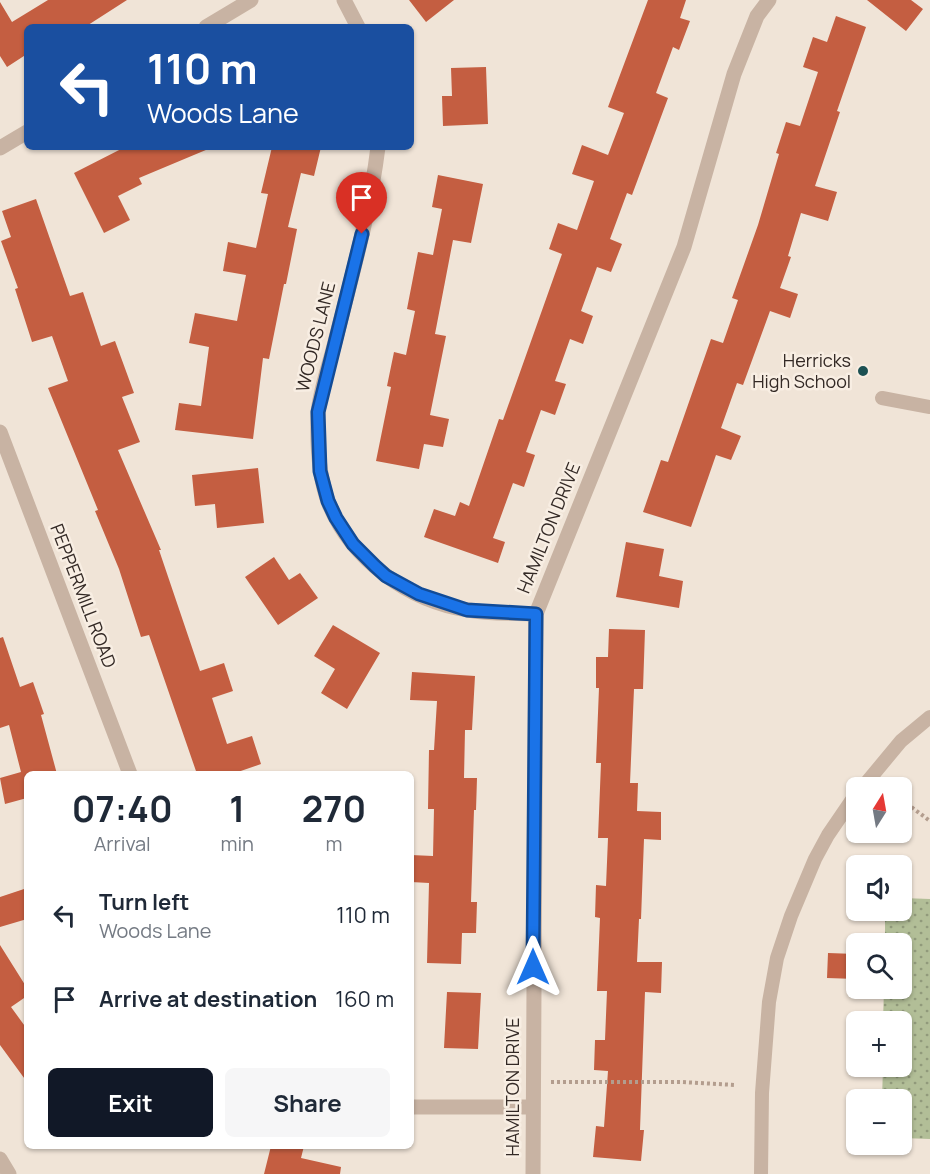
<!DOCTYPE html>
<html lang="en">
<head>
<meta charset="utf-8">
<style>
  :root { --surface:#fff; --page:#f6f6f7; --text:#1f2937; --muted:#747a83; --accent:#111827 }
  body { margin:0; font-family:Manrope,sans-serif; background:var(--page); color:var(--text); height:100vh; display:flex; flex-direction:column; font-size:22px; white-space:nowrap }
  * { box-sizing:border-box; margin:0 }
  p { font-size:20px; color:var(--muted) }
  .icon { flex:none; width:33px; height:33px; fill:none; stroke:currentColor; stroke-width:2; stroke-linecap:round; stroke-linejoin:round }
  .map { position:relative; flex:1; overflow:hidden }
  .sheet { position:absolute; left:24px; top:771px; width:390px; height:378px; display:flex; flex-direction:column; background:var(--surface); border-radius:9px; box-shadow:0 2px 4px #0004 }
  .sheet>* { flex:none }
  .banner { position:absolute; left:24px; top:24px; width:390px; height:126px; border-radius:9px; box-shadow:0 2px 4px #0004; background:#1a4fa0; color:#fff; overflow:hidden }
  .needle { width:39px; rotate:11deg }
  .fabs { position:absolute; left:846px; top:777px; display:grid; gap:12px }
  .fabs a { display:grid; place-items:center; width:66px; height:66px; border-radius:9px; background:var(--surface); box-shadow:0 2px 4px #0004; font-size:30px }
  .pin { position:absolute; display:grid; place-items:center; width:51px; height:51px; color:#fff; margin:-62px -26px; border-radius:50% 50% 50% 0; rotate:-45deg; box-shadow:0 0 6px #0007 }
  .pin .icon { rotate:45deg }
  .me { position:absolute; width:66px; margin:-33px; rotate:0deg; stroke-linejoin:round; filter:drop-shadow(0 0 4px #0008) }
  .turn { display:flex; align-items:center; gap:21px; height:126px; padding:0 24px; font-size:27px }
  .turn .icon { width:78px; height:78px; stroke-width:2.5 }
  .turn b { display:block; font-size:42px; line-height:51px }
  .eta { display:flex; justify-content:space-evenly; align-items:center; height:102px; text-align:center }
  .eta b { font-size:36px; font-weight:700; line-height:42px }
  .button { display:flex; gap:12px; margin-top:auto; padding:12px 24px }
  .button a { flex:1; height:69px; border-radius:9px; background:var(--accent); color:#fff; font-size:24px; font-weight:700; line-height:69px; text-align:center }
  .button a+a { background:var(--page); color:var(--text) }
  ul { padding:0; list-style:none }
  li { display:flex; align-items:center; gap:18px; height:84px; padding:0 24px }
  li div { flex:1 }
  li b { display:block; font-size:22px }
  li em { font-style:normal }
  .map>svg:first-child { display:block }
  .park { fill:url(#park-dots) }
  .building { fill:#c45e41 }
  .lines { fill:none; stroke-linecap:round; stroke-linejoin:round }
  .path { stroke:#b39d8e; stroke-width:4; stroke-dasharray:3 3; stroke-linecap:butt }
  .service { stroke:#c8b3a3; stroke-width:14 }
  .minor { stroke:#c8b3a3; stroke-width:15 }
  .route-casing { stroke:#114b97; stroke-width:15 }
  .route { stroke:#1a73e8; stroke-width:10 }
  .poi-dot { fill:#1c5153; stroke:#f8eee3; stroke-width:2 }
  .labels { text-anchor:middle; stroke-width:5; stroke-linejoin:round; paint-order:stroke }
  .street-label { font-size:18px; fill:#332925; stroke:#f8eee3 }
  .poi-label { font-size:18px; fill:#332925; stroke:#f8eee3; text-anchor:end }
</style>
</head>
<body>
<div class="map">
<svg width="930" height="1174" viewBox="0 0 930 1174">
  <defs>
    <pattern id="park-dots" width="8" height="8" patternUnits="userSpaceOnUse" patternTransform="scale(1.5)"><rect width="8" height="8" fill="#b2be97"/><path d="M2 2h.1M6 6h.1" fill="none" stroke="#919a7b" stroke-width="1.8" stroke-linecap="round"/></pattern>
  </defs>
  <rect width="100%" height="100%" fill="#f0e4d7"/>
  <path class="park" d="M902,898L930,899V1139L902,1138V1100L882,1099L883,1067L902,1066V1022L883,1021L884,989L902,988V944L885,943V911L902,910Z"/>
  <path class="building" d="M48,0H127L85,27H27V54L7,67L0,56V2L12,22Z
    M409,0H454L426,22Z
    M648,0H686L680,18L690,21L679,50L673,47L656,93L668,98L632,195L627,193L610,239L622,244L611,272L597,267L581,311L593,316L583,344L570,339L555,381L566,384L555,415L541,410L526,452L535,455L524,487L513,483L493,538L505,542L498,563L424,537L434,509L455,516L460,502L469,506L499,419L503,420L562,254L549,249L558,223L577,230L594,181L572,174L582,145L608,155L624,113L608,107Z
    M867,0H911L923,9L906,31Z
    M836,16L866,27L837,111L840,112L815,186L837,192L828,221L801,213L788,256L791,257L780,288L798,294L790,318L770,311L743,385L737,383L721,428L741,436L731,460L716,455L691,527L643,512L661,460L668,462L711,339L723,343L738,300L732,298L758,225L779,154L776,153L786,122L800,126L818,72L803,67L813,37L827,42Z
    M486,67L488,124L443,126L442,96H452L451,68Z
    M125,147H213L139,178L142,184L118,196L130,220L104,233L74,173Z
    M272,147H321L314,176L301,173L288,227L297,229L286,284H284L269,359L263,358L253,439L175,430L179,403L201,406L209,347L189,343L195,313L237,321L246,275L223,271L228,242L256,248L268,194L261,193Z
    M438,175L483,184L471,243L453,240L435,334L446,336L430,415L449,419L443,447L424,444L419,469L376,461L391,387L387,386L394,352L406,355L415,311L407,309L418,252L433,255L442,209L432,207Z
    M36,199L70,296L83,292L101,346L115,341L134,393L122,397L140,442L118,450L161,550H159L200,671L224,663L233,691L212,698L227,744L252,736L261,764L232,774H197L149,635L141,637L119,569L95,511L98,510L48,388L68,381L52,336L32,342L15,289L18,288L1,241L11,237L2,211Z
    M258,468L264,523L217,528L215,504L195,506L192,475Z
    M626,542L664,549L659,576L683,581L679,608L616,597Z
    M274,557L289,580L300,573L318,598L278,625L245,577Z
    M333,625L380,653L347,709L321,693L335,669L314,656Z
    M609,629L645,630L643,689H634L630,783H638L637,811L661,812V840L644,839L641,919H639L637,962H662L661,993L645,992L640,1130H644L641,1161L593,1157L596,1126L604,1127L608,1071L594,1070L595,1040H605L607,991H597L600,918L595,917L596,885L606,886L608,838H598L601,763H596L599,688H596V657H608Z
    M3,637L20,687L33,682L44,714L41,715L57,774H27V798L5,804L0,778L21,772L9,725L0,728V638Z
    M412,672L475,676L472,730H465L464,778H477L476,810H474L471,902H477L476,933H462L461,964L427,963L429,883L411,882V855L433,856L434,809H428L429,750H434L437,701L410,700Z
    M27,888V919L0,927V897Z
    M0,945L27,988V996L11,1007L27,1029V1082L0,1045Z
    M828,953L856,954V979L827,978Z
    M447,992L481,993L478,1049L444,1048Z
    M271,1146H304L301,1158L341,1167L340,1174H264Z"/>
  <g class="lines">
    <path class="path" d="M902,800L930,821
      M551,1082H682L736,1085"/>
    <path class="service" d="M882,398L930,407
      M862,788L901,741L930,717
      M761,1174L762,1093L769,1002L777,958L791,916L815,859L828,835L856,794"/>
    <path class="minor" d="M344,0L358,27
      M206,27L251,0
      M378,147C370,212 352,275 336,338C331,360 319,393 318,414C317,443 318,476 329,504C352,560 409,601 468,610C490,614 514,613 536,614
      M0,148L27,132
      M0,432L130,774
      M411,1107H533
      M0,1159L9,1174
      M533,1174L536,614L684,247L734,74L757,16L769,0"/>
  </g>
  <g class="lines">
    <g class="route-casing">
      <path id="route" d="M362,234L318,412L320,471L328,501L336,518L353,544L375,566L386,576L419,594L467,610L536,614L533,967"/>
    </g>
    <use href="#route" class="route"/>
  </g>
  <circle class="poi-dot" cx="863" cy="371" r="6"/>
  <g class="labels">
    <g class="street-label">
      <text transform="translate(316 337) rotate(-76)" y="6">WOODS LANE</text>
      <text transform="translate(549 528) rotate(-68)" y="6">HAMILTON DRIVE</text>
      <text transform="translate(83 596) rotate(69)" y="6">PEPPERMILL ROAD</text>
      <text transform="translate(513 1087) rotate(-90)" y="6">HAMILTON DRIVE</text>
    </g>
    <g class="poi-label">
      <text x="851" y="367">Herricks<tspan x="851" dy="21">High School</tspan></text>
    </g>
  </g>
</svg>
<div class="fabs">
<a><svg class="needle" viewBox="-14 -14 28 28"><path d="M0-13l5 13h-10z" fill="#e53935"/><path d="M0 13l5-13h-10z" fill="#747a83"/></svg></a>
<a><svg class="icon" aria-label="sound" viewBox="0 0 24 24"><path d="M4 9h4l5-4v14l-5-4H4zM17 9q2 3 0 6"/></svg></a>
<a><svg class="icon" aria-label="search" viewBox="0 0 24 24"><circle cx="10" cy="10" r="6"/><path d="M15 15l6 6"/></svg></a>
<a>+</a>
<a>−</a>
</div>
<div class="pin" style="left:362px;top:234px;background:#d93025"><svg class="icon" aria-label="arrive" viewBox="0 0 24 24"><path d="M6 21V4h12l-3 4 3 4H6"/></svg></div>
<svg class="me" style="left:533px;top:967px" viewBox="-20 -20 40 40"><path d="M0-17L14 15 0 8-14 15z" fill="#1a73e8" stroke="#fff" stroke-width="4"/></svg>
<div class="banner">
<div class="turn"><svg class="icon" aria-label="left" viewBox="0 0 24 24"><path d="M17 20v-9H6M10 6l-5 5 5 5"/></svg><div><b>110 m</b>Woods Lane</div></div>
</div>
<section class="sheet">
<div class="eta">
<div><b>07:40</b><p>Arrival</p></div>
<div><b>1</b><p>min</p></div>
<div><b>270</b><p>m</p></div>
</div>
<ul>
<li><svg class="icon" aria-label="left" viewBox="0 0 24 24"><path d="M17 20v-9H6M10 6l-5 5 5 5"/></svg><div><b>Turn left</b><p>Woods Lane</p></div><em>110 m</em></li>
<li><svg class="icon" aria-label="arrive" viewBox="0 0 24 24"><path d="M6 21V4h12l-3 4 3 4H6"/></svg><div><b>Arrive at destination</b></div><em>160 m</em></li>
</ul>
<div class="button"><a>Exit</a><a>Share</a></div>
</section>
</div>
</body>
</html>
